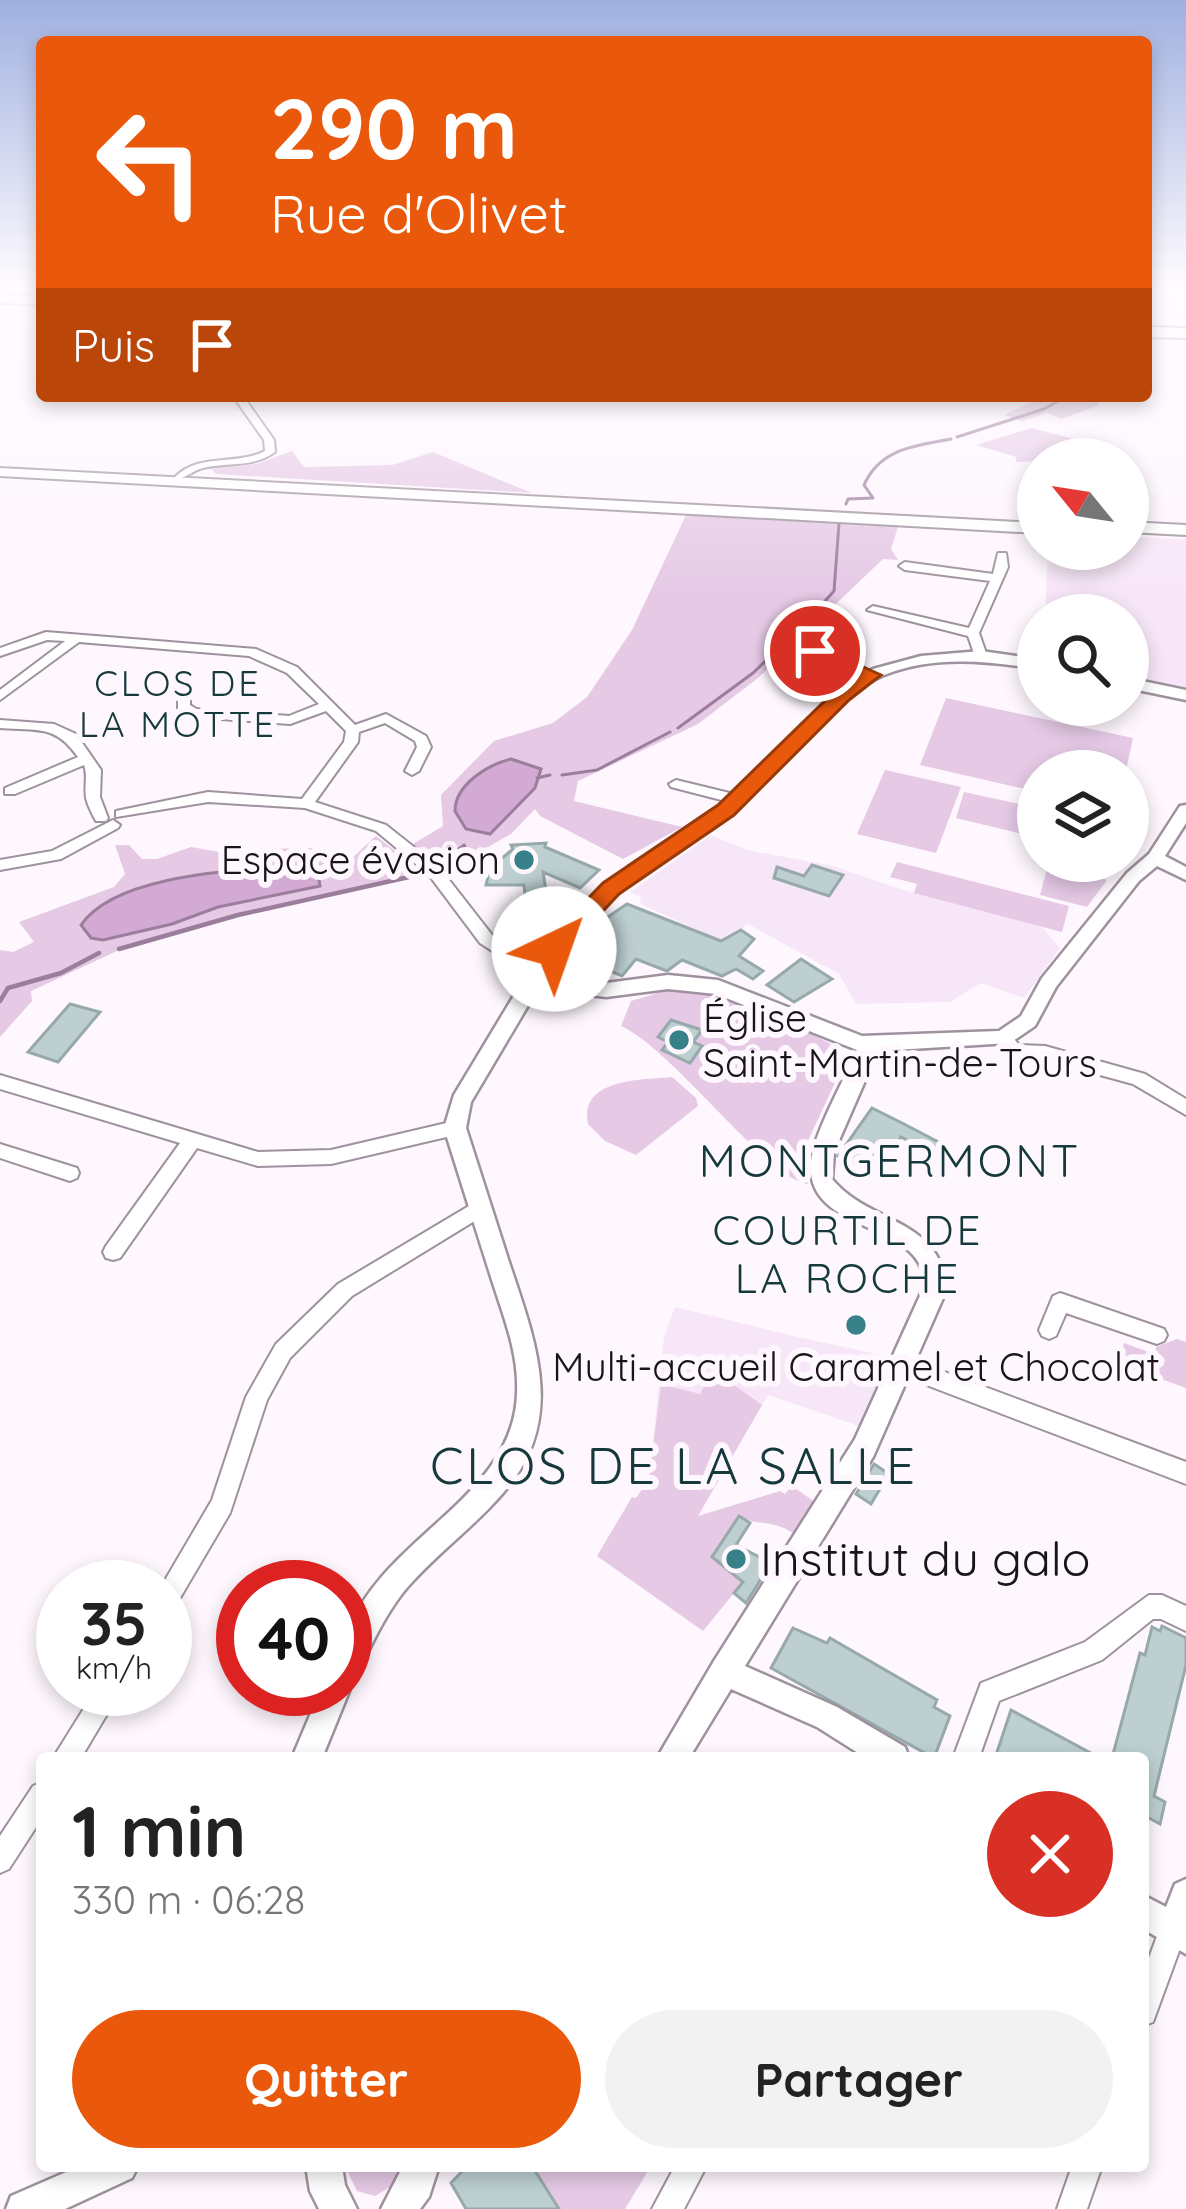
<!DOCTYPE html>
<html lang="fr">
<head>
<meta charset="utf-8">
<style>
  :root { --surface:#fff; --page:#f2f2f2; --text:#222; --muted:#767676; --accent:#ea580c }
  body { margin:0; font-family:Quicksand,sans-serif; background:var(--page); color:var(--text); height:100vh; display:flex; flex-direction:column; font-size:45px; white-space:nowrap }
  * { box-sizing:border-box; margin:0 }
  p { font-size:39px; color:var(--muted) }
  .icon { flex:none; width:66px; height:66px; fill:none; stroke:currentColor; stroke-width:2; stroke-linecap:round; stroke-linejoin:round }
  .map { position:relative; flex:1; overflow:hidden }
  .panel { position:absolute; left:36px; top:1752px; width:1113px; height:420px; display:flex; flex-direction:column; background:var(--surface); border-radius:12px; box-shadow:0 6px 18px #0003 }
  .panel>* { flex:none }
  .hud { position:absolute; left:36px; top:36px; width:1116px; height:366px; border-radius:12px; box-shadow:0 6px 18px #0003; background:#ea580c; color:#fff; overflow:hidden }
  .needle { width:78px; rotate:300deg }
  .controls { position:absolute; left:1017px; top:438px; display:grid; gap:24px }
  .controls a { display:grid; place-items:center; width:132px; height:132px; border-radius:50%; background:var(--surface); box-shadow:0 6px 18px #0003; font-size:60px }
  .speed { position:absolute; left:36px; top:1560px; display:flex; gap:24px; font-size:60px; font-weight:700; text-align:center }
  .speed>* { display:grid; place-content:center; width:156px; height:156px; border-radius:50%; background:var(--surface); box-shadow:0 6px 18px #0003; line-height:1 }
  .speed small { font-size:30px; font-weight:400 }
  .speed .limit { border:18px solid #d22; background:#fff; color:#111 }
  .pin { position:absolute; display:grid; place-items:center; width:102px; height:102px; color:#fff; margin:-51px; border:6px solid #fff; border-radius:50%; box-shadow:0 3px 12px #0007 }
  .me { position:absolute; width:132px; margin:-66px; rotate:42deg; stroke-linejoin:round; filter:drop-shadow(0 0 9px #0008) }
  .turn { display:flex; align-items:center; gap:42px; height:252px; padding:0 36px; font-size:54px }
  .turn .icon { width:156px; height:156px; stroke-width:2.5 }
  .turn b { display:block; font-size:84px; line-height:102px }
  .then { display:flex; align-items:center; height:114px; padding:0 36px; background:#0003; gap:24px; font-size:45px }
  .round { display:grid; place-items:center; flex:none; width:126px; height:126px; border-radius:63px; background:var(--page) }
  .summary { display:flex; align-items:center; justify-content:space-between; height:204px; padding:0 36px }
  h1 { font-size:72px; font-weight:700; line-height:90px }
  .primary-button { display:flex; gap:24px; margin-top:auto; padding:24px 36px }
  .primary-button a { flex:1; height:138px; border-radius:72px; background:var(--accent); color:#fff; font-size:48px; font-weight:700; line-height:138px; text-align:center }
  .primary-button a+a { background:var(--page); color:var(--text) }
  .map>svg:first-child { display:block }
  .built { fill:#f7e6f7 }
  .green { fill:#e5c9e5 }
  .water { fill:#d3aad4; stroke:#9b7d9c; stroke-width:3 }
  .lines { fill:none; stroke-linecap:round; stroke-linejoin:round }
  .stream-far1 { stroke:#9b7d9c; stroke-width:3 }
  .stream { stroke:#9b7d9c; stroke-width:4.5 }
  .building { fill:#bdcfd1; stroke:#97a9ab; stroke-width:3 }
  .minor-casing { stroke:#9d929d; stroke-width:4 }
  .tertiary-casing { stroke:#9d929d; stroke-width:5 }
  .secondary-casing { stroke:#9d929d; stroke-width:4 }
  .trunk-casing { stroke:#9d929d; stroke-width:4 }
  .minor { fill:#fff; fill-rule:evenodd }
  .tertiary { fill:#fff; fill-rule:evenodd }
  .secondary { fill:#fff; fill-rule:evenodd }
  .trunk { fill:#fff; fill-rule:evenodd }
  .route { fill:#ea580c; stroke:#983908; stroke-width:3 }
  .poi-dot { fill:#398188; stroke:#fef7fe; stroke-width:4.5 }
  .labels { text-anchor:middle; stroke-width:12; stroke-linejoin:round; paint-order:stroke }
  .far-neighbourhood-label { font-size:36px; letter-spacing:3px; fill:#16393c; stroke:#fef7fe }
  .poi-label { font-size:39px; fill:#181418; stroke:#fef7fe; text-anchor:end }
  .neighbourhood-label { font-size:42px; letter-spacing:3px; fill:#16393c; stroke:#fef7fe }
  .quarter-label { font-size:45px; letter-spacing:3px; fill:#16393c; stroke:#fef7fe }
  .near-poi-label { font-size:48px; fill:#181418; stroke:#fef7fe; text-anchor:start }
  .near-neighbourhood-label { font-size:51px; letter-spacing:3px; fill:#16393c; stroke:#fef7fe }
</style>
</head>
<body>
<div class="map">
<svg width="1186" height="2209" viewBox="0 0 1186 2209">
  <rect width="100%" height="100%" fill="#fef7fe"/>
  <path class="built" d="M1128,537L1186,539V688L1128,676V615H1045L1048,549H1128Z
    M711,835L747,850L833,866L900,889L1042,927L1060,948L1024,998L981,983L950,1002L856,1004L839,974L748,924L721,941L639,903L642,898L630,892Z
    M675,1307L793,1336L890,1357L859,1426L768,1395L697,1516L649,1479L664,1337Z"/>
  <path class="green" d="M1045,396H1097L1101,398L1097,406L1061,419L1047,413L1022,421L1004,415Z
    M1032,428L1089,443L1092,459L1016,462V457L976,445Z
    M292,451L304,467L392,465L433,452L532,493L216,474L211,469L256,464Z
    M686,515L898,527L891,549L898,560L883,559L758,678L698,724L578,781L574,801L682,827L623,859L540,816L535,809L511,834L449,869L236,917L117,951L31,991L32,1001L0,1037V950L13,952L34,942L19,922L114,887L125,874L115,845H129L142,859H157L191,847L253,858L258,849L311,848L331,857L352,858L376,836L398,853L443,826L441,795L494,741L553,723L587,697L632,630Z
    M946,698L1133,738L1126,771H1038V792L920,765Z
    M885,770L961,787L936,853L857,834Z
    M964,792L1033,807L1026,835L956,818Z
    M897,862L1069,906L1062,932L914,893L917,884L890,877Z
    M1048,865L1107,880L1087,907L1040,895Z
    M664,991C726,985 781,1019 835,1046L841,1070L798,1162L808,1184C768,1180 674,1050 621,1026L631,1001Z
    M672,1077L696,1098L698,1106L636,1155L605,1141L588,1124C579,1078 642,1080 672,1077Z
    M1177,1339L1186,1342V1388L1120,1364L1124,1343L1154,1354L1156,1347Z
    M713,1370L762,1405L698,1516L780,1491L785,1494L792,1486L815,1502L793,1533C769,1518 759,1527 738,1516L712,1557L743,1582L703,1631L597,1556L632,1497L636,1498L649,1479L661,1384L700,1394Z
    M345,2166H402L392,2186L375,2196L357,2191Z
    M532,2166H651L625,2209H559Z"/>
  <path class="water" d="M511,759L541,769L535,788L490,834L466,829L455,811C455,785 487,765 511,759Z
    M293,866L318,873L320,886L218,907L172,924L103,940L91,938L81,925C116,874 235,871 293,866Z"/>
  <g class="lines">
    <path class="stream-far1" d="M957,437L1044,409L1067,396
      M846,504L848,499L873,498L864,485C880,448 916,446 951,439
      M790,640L834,591L839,524
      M678,728L753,673L784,643
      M562,775L597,770L670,732
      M537,778L550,775"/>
    <path class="stream" d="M441,863L464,846
      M119,949L238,915L418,875
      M0,1001L8,988L61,973L99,953"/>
  </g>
  <path class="building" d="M546,843L545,847L599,870L580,888L543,872L549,909L527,911L524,885H486L490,868L513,849L511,845Z
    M812,865L843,875L829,896L774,878L777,867L804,876Z
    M627,904L721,941L741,930L754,939L739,956L763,971L753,979L736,969L722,976L682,960L667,971L636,959L622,976L574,956L589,939L597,942L605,919Z
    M801,959L832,979L794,1002L767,985Z
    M70,1004L100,1012L58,1062L28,1052Z
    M671,1020L702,1030L693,1042L702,1046L690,1063L662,1050L668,1042L658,1037Z
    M872,1108L904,1124L950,1148L943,1159L901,1137L883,1162L876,1158L866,1171L838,1156Z
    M874,1464L889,1474L871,1504L856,1494Z
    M739,1516L750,1523L736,1545L771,1563L746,1603L734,1593L743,1582L712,1557Z
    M1162,1626L1186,1638V1665L1154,1796L1165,1802L1160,1824L1149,1818L1143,1823V1758H1112L1140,1653L1145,1655L1152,1627L1160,1631Z
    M793,1628L827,1643L830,1638L937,1700L934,1707L950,1716L934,1758L771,1668Z
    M1011,1710L1100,1758H995Z
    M467,2166H532L559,2209H466L451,2183Z"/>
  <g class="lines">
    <g class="minor-casing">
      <path id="minor" d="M233,396H243L274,440L275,452C253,468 229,462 203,468C192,471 186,478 175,480L174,478C199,452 235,466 265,451L264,440Z
        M998,553H1006L1008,567L979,633L987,656L986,659H976L968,636L867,610L873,606L969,628L990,581L905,570L899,566L905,562L993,574Z
        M46,632L256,649L297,667L355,725L386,714L426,736L431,747L419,771L412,775L405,771L417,747L415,741L385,723L359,732L358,742L315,802L386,825L439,867L492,935L544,969L546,973L544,977H532L480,943L429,875L376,831L305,808L208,802L116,817V811L208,792L302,799L344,742L346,731L326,711L290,724L193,717L178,709V698L185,694L190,695V705L196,709L289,716L319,704L287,673L249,656L79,642L0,700V690L65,641L47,640L0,656V648Z
        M789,641H799L878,675L866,678L789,647Z
        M0,720L54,724L76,734L101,770L100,797L108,818L106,821H96C92,814 88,806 86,798C84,786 88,776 84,765L15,794H5V788L78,757C55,724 37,731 0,728Z
        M676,780L742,796L744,799L737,804L671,787L669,784Z
        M113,820L120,825L118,828L61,859L0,870V860L52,851Z
        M1003,1032L1009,1033L1019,1045L1045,1046L1145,1074L1186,1099V1115L1133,1084L1045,1060L1008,1056L994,1038Z
        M0,1075L258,1152L331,1150L455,1121L461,1123L464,1128L461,1133L455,1135L331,1164L258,1166L197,1148L120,1258L113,1260L106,1258L103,1252L106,1246L180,1143L0,1089Z
        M0,1144L77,1168L79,1173L77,1178L70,1181L0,1158Z
        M479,1200L486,1202L489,1208L486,1214L352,1296L290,1358L267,1400L230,1513L173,1610L165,1614V1587H161L212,1500L246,1397L276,1344L338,1284Z
        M1060,1293L1164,1329L1167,1335L1164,1341L1157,1344L1066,1313L1056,1336L1049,1339L1042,1336L1039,1330L1053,1296Z
        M902,1356L1186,1462V1484L895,1373L892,1366L895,1359Z
        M1149,1595H1162L1186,1606V1631L1161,1619H1153L1102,1660L999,1701L979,1758H953L981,1683L1085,1642Z
        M96,1689H122L81,1758H53Z
        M42,1782V1818L9,1869L0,1873V1836L33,1786Z
        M1173,1916L1183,1920L1186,1932L1153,2022L1143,2026V1974L1163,1920Z
        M675,2166L706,2167L684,2209H652Z
        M1072,2166H1102L1087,2209H1057Z"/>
    </g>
    <g class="tertiary-casing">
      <path id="tertiary" d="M981,651L1038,659V669C987,661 934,655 884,675C838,694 776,774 736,810C709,835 674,850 645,872C609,899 573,932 549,970L577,979L606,983L668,975L718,980L862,1036L999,1031L1021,1016L1042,978L1127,873L1149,854L1180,806L1186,805V823L1165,856L1186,867V880L1157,866L1139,881L1056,987L1035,1026L1010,1043L878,1051L834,1152L832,1179C870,1225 940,1217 947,1289L873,1457L745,1666L837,1707L905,1747L909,1758H866L817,1727L731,1689L689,1758H657L714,1661L855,1439L923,1289C923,1283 924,1276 922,1270C906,1220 798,1230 812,1155C818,1126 844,1080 857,1050L716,994L668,989L606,997L575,993L542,982L471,1102L466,1128C480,1172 494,1215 508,1259C535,1341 568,1419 503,1493C473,1528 435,1555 405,1590C384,1616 370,1648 355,1678L347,1681L350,1689L322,1758H292L321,1689H345C345,1672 341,1650 347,1634C381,1537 514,1499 517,1393C519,1353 503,1315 491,1277C475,1227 460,1178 444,1128L454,1095L539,954L564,922L631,865L720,806L844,686L873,669L921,656Z
        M1128,678L1186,690V700L1128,688Z
        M1186,1879V1954L1143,1929V1895L1166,1907L1175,1884Z
        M80,2166H138L132,2178L65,2209H6L11,2196Z
        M306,2166H342L345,2185L357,2209H319L310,2191Z
        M403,2166H439L429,2197L420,2209H381Z"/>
    </g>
    <g class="secondary-casing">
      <path id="secondary" d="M0,468L1038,523V533L0,476Z
        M1128,522L1186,525V535L1128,532Z"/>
    </g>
    <g class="trunk-casing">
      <path id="trunk" d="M0,295L42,296V304L0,303Z
        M1146,327L1186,328V338L1146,337Z"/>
    </g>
    <use href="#minor" class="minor"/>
    <use href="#tertiary" class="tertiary"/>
    <use href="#secondary" class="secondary"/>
    <use href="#trunk" class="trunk"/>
  </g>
  <linearGradient id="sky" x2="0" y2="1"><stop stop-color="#9fb0e0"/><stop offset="0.48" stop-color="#fffbff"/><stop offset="1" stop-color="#fffbff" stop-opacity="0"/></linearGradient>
  <rect width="1186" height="596" fill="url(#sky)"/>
  <path class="route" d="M815,645L881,675L849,700L734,815L619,894L562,955H545L541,949L545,943L603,883L718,805L834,692L857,676L808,655V647Z"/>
  <g class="poi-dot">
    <circle cx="524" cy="860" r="12"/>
    <circle cx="679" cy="1040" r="12"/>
    <circle cx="856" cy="1325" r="12"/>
    <circle cx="736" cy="1559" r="12"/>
  </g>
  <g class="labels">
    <g class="far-neighbourhood-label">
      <text x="178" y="696">CLOS DE<tspan x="178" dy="41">LA MOTTE</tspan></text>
    </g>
    <g class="poi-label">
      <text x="500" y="874">Espace évasion</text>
      <text x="703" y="1032" text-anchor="start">Église<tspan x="703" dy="45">Saint-Martin-de-Tours</tspan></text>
      <text x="856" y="1381" text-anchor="middle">Multi-accueil Caramel et Chocolat</text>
    </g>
    <g class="neighbourhood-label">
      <text x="848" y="1245">COURTIL DE<tspan x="848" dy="48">LA ROCHE</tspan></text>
    </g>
    <g class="quarter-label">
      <text x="890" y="1177">MONTGERMONT</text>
    </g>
    <g class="near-poi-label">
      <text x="760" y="1576">Institut du galo</text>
    </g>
    <g class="near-neighbourhood-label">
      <text x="674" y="1484">CLOS DE LA SALLE</text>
    </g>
  </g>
</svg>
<div class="controls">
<a><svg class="needle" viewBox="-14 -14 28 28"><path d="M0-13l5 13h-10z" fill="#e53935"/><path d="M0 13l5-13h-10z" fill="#767676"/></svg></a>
<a><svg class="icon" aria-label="search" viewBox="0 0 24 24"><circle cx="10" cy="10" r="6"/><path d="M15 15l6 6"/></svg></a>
<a><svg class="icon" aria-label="layers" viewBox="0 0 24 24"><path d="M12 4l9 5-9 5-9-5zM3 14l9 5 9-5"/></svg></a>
</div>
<div class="speed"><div>35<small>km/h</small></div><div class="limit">40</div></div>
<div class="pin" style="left:815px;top:651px;background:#d93025"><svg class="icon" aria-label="arrive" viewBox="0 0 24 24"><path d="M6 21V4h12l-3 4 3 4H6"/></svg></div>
<svg class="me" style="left:554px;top:949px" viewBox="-20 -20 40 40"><circle r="19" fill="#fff"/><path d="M0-13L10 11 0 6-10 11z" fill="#ea580c"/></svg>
<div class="hud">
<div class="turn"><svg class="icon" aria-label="left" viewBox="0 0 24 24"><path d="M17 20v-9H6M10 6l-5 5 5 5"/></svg><div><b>290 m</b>Rue d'Olivet</div></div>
<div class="then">Puis<svg class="icon" aria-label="arrive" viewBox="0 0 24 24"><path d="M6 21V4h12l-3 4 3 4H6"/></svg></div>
</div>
<section class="panel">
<div class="summary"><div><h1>1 min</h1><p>330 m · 06:28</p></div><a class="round" style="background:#d93025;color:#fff"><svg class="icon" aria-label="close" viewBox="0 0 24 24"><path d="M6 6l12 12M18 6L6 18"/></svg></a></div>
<div class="primary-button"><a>Quitter</a><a>Partager</a></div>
</section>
</div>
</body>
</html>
